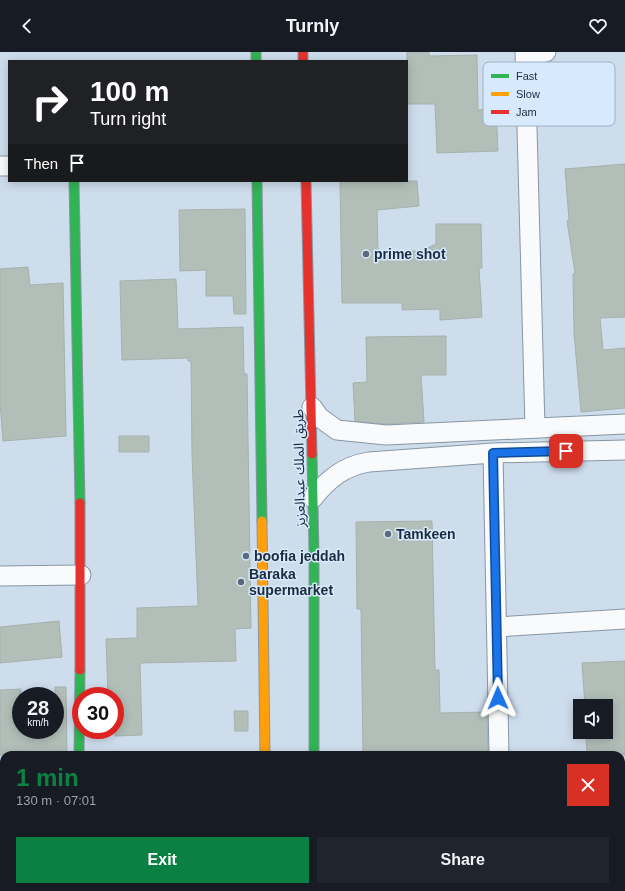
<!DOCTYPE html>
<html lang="en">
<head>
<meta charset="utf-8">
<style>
  :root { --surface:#171b24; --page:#20242c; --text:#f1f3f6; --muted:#9ea1a6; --accent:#0b8043 }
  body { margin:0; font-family:Arial,"Noto Sans Arabic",sans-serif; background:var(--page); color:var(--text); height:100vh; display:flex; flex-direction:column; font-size:15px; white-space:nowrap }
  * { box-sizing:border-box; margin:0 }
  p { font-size:13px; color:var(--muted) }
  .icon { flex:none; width:22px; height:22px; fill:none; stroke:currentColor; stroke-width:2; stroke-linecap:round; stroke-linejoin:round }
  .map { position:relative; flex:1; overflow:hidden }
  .drawer { position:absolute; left:0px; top:699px; width:625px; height:140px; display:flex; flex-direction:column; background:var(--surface); border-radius:12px 12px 0 0; box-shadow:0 2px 10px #0003 }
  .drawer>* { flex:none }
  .guide { position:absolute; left:8px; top:8px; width:400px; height:122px; border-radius:0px; box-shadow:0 2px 10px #0003; background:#202124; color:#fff; overflow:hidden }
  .tools { position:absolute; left:573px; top:647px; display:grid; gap:8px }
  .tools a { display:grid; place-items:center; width:40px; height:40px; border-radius:0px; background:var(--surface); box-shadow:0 2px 10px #0003; font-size:20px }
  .speed { position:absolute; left:12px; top:635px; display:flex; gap:8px; font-size:20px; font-weight:700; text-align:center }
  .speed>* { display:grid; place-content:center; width:52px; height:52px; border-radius:50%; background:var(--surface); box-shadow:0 2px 10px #0003; line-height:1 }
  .speed small { font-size:10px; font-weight:400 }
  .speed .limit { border:6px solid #d22; background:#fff; color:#111 }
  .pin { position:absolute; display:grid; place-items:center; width:34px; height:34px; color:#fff; margin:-17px; border-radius:8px; box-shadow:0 2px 6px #0006 }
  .me { position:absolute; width:44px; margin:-22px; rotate:359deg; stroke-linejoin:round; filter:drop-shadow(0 0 3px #0008) }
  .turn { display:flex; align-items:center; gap:14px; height:84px; padding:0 16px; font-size:18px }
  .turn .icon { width:52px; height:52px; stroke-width:2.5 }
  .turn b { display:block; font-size:28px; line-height:34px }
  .then { display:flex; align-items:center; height:38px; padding:0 16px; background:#0003; gap:8px; font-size:15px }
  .round { display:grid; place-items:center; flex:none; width:42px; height:42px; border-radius:0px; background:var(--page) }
  .headline { display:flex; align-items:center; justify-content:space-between; height:68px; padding:0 16px }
  h1 { font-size:24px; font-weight:700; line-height:30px; color:var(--accent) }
  .button { display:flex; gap:8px; margin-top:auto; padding:8px 16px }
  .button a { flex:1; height:46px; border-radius:0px; background:var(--accent); color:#fff; font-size:16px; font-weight:700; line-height:46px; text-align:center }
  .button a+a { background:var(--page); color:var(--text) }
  header { display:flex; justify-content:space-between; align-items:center; height:52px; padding:0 16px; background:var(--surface); font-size:18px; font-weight:700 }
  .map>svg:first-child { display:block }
  .building { fill:#b2bfb9; stroke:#a5b1ad }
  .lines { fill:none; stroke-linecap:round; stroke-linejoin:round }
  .street-casing { stroke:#8796a4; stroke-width:21 }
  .fast-casing { stroke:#8796a4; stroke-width:11 }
  .slow-casing { stroke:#8796a4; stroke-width:11 }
  .jam-casing { stroke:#8796a4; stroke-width:11 }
  .street { stroke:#f8fafc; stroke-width:19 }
  .fast { stroke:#30b455; stroke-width:9 }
  .slow { stroke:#ff9f0a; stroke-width:9 }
  .jam { stroke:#e5322d; stroke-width:9 }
  .route-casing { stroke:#114b97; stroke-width:10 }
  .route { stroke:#1a73e8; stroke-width:7 }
  .poi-dot { fill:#596a7b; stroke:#d7e9fc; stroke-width:1.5 }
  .labels { text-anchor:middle; stroke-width:3; stroke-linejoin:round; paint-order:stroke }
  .poi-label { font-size:14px; font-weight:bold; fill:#1a2c3e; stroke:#d7e9fc; text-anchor:start }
  .street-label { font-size:14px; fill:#1a2c3e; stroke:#d7e9fc }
  .key { fill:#d7e9fc; stroke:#9eb0c3; stroke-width:1 }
  .key-label { font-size:11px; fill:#1a2c3e }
</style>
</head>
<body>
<header><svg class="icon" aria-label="back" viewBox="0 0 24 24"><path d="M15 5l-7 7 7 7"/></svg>Turnly<svg class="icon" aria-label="heart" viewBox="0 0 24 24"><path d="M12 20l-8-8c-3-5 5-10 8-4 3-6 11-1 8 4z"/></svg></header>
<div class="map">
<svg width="625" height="839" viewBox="0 0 625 839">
  <rect width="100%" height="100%" fill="#ceddec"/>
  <path class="building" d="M407,0H429V4L477,3L478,58L496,57L498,99L437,101L435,52H407Z
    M625,112V265L600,266L603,298L625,296V356L581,360L574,281L573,222L575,221L567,169L569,168L565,117Z
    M340,129H417L419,154L377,158L378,200L421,199L436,192V172H481L482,216H479L482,265L440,268V257L402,258V251H342Z
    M245,157L246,262H234L233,244H206V218L180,219L179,158Z
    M28,215L30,233L63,231L66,384L3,389L0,351V217Z
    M176,227L178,277L243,275L244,322H247L251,576L235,577L236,609L140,611L142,683L115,684V644H108L106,587L137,586V556L198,554L192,402L191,309H188V306L122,308L120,229Z
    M446,284V323H421L424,370L386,372L355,369L353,331L367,330L366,285Z
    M119,384H149V400H119Z
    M432,469L435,618H439L440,661L487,660L488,703H363L361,557H357L356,470Z
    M59,569L62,605L0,611V575Z
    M625,609V703H587L586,680H606V654H585L582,611Z
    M55,635H66L67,703H0V638L21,637V678H55Z
    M234,659H248V679H235Z"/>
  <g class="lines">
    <g class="street-casing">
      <path id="street" d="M525,0L535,376
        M525,2L546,0
        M0,114H9
        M312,355L319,365L337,378L386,383L625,372
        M493,401L499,703
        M313,446C328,427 344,414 369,410L493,401L625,398
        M0,524L81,523
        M497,575L625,567
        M0,767H4
        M0,803H4
        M39,835V839
        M502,835V839"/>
    </g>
    <g class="fast-casing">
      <path id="fast" d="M256,0V9
        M74,129L80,451
        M257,129L262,469
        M312,402L314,501V703
        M79,703L80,618
        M314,835V839"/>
    </g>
    <g class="slow-casing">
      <path id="slow" d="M262,469L265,703
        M267,835V839"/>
    </g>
    <g class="jam-casing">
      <path id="jam" d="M303,0V9
        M306,129L312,402
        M80,451V618"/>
    </g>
    <use href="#street" class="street"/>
    <use href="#fast" class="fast"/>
    <use href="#slow" class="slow"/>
    <use href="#jam" class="jam"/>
  </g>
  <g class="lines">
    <g class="route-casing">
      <path id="route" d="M498,646L493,401L566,399"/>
    </g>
    <use href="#route" class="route"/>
  </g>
  <g class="poi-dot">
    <circle cx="366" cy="202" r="4"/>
    <circle cx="388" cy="482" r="4"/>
    <circle cx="246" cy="504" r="4"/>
    <circle cx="241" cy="530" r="4"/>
  </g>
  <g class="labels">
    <g class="poi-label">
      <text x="374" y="207">prime shot</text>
      <text x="396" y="487">Tamkeen</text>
      <text x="254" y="509">boofia jeddah</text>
      <text x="249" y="527">Baraka<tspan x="249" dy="16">supermarket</tspan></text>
    </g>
    <g class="street-label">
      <text transform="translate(299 416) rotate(-91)" y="5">طريق الملك عبدالعزيز</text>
    </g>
  </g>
  <rect x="483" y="10" width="132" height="64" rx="6" class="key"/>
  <rect x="491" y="22" width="18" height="4" fill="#30b455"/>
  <rect x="491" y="40" width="18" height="4" fill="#ff9f0a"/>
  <rect x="491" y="58" width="18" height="4" fill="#e5322d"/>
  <g class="key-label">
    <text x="516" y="28">Fast</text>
    <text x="516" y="46">Slow</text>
    <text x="516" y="64">Jam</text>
  </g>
</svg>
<div class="tools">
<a><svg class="icon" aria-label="sound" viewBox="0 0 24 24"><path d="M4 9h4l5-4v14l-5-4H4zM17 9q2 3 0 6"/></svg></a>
</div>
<div class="speed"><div>28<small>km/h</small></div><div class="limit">30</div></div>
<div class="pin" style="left:566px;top:399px;background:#d93025"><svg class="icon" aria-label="arrive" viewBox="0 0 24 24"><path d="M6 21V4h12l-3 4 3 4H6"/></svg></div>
<svg class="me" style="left:498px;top:646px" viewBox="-20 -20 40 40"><path d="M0-17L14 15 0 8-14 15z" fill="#1a73e8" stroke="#fff" stroke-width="4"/></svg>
<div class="guide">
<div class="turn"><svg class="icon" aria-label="right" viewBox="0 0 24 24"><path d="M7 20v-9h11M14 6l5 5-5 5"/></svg><div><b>100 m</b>Turn right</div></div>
<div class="then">Then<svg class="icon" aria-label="arrive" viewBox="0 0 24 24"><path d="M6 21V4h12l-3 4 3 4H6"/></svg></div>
</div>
<section class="drawer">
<div class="headline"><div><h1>1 min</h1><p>130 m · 07:01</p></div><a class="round" style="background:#d93025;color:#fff"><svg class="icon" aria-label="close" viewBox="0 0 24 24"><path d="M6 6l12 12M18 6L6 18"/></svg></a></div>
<div class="button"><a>Exit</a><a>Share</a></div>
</section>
</div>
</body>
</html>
